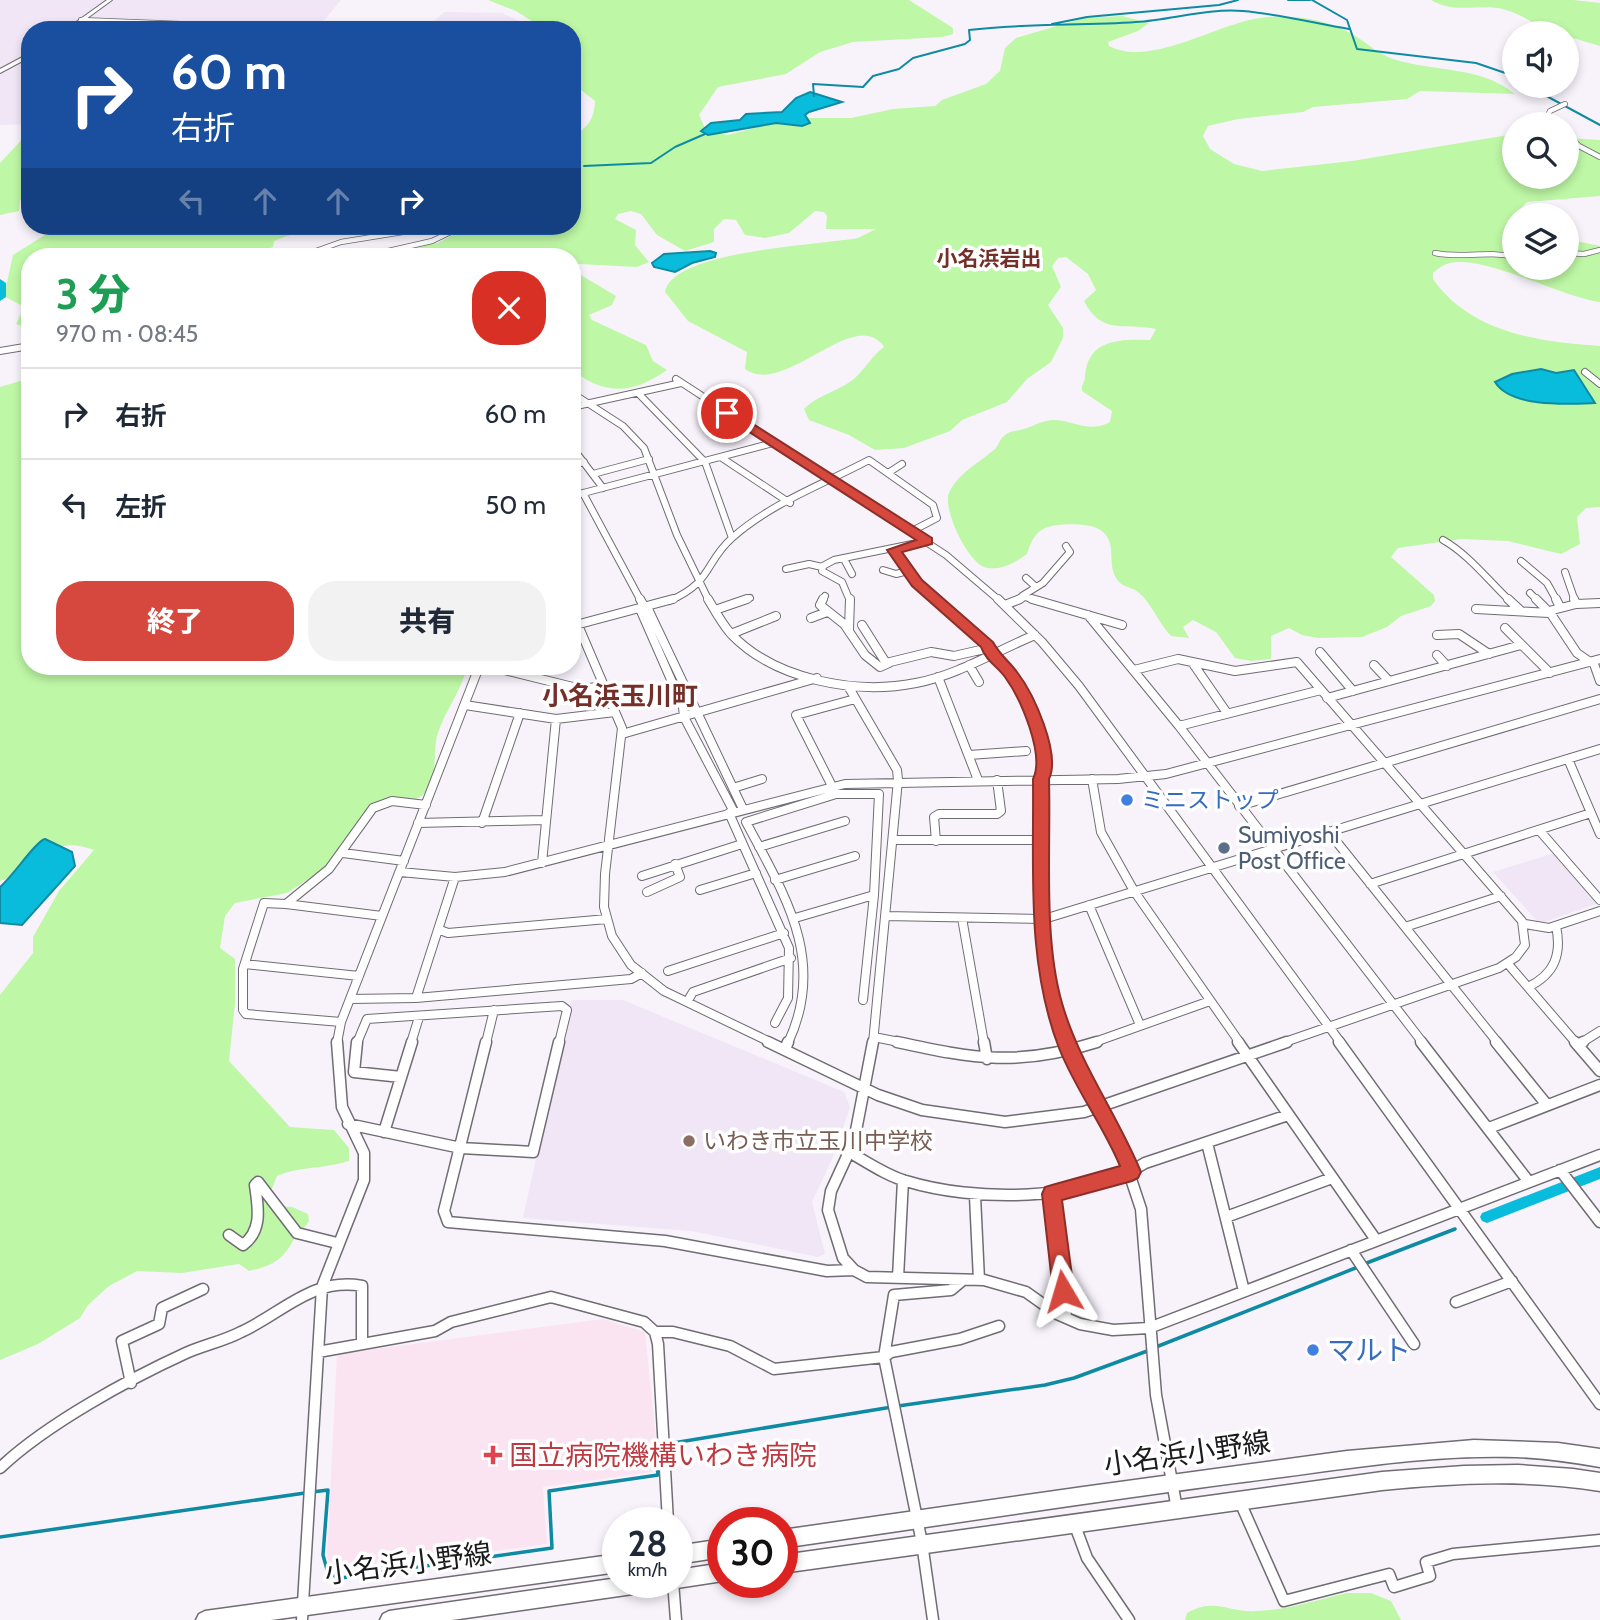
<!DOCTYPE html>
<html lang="ja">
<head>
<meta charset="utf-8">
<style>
  :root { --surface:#fff; --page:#f2f2f3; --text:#1f2937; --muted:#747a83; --line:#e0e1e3; --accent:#d6483d }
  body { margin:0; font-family:Cabin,"Noto Sans JP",sans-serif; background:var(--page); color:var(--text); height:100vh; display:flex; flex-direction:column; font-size:26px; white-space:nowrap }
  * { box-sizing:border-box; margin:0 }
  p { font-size:23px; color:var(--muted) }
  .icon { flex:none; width:38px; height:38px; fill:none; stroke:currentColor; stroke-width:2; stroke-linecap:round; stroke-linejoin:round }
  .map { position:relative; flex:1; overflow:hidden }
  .panel { position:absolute; left:21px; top:248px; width:560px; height:427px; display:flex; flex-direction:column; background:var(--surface); border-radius:28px; box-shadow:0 4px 10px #0003 }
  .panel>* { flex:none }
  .guide { position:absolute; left:21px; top:21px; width:560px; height:214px; border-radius:28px; box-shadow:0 4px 10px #0003; background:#1a4fa0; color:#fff; overflow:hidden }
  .controls { position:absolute; left:1502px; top:21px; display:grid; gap:14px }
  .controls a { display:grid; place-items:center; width:77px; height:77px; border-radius:50%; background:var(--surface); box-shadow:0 4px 10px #0003; font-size:35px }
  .speed { position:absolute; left:602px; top:1507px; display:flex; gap:14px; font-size:35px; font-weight:700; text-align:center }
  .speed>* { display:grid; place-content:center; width:91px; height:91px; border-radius:50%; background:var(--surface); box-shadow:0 4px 10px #0003; line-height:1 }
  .speed small { font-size:18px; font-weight:400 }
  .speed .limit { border:10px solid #d22; background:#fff; color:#111 }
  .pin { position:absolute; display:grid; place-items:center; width:60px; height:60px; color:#fff; margin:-30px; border:4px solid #fff; border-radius:50%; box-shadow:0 2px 7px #0007 }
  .me { position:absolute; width:77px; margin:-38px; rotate:353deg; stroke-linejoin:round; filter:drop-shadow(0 0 5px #0008) }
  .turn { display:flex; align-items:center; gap:24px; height:147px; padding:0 35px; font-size:32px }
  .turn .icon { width:91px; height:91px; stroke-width:2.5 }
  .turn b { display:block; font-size:49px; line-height:60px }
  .lanes { display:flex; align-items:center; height:66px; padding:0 35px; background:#0003; justify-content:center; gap:35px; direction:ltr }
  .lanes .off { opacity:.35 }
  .round { display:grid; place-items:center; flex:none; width:74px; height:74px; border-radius:28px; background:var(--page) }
  .overview { display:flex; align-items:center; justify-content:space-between; height:119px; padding:0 35px }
  h1 { font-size:42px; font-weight:800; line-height:52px; color:#1e9e55 }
  .cta { display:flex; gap:14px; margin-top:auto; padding:14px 35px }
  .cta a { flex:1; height:80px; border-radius:28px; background:var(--accent); color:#fff; font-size:28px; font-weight:800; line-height:80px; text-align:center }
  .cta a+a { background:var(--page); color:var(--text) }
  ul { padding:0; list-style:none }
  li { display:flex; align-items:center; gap:21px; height:91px; padding:0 35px; border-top:2px solid var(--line) }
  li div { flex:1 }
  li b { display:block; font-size:26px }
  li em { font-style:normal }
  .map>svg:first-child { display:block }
  .built { fill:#f0e6f5 }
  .medical { fill:#fbe4f1 }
  .green { fill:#bef7a5 }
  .water { fill:#09bcdb; stroke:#0e8ba2; stroke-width:2 }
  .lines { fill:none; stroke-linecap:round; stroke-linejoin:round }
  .stream-far1 { stroke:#0e8ba2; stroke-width:2 }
  .stream { stroke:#0e8ba2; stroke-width:3.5 }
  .canal { fill:#09bcdb; fill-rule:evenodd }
  .river { fill:#09bcdb; fill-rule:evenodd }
  .minor-far3-casing { stroke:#706c73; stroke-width:6 }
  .minor-far2-casing { stroke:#706c73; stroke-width:8 }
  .minor-far1-casing { stroke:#706c73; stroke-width:10 }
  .minor-casing { stroke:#706c73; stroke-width:13 }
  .tertiary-casing { stroke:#706c73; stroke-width:2 }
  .primary-casing { stroke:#706c73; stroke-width:3 }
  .minor-far3 { stroke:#fff; stroke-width:4.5 }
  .minor-far2 { stroke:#fff; stroke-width:6 }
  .minor-far1 { stroke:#fff; stroke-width:8 }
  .minor { stroke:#fff; stroke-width:10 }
  .tertiary { fill:#fff; fill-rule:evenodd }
  .primary { fill:#fff; fill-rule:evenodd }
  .route { fill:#d6483d; stroke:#8b2f28; stroke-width:2 }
  .shop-dot { fill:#3f7fe0; stroke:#fff; stroke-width:2.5 }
  .service-dot { fill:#5c6f8a; stroke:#fff; stroke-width:2.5 }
  .education-dot { fill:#8d6e63; stroke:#fff; stroke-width:2.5 }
  .health-dot { fill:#e0444e; stroke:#fff; stroke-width:2.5 }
  .labels { text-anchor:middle; stroke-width:7; stroke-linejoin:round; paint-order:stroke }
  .far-quarter-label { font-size:21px; font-weight:bold; fill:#752f29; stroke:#fff }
  .shop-label { font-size:23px; fill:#366cbe; stroke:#fff; text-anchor:start }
  .service-label { font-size:23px; fill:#4e5e75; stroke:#fff; text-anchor:start }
  .education-label { font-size:23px; fill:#785e54; stroke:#fff; text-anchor:start }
  .quarter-label { font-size:26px; font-weight:bold; fill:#752f29; stroke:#fff }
  .near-shop-label { font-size:28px; fill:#366cbe; stroke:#fff; text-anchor:start }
  .near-street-label { font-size:28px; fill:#1b1a1c; stroke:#fff }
  .near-health-label { font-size:28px; fill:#be3a42; stroke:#fff; text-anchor:start }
</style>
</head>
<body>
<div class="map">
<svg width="1600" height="1620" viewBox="0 0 1600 1620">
  <rect width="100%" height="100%" fill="#f8f3fb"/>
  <path class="built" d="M0,0H341L323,22L425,29L444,12L502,13L538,30H30V124L0,125Z
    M1555,853L1599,903L1544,922L1537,921L1493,872Z
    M571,1000H623L844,1092L850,1107L833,1157L812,1202L825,1254L818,1257L692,1231L523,1218Z"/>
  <path class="medical" d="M603,1319L645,1332L656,1439L653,1472L543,1487L547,1544L344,1572L331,1568L327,1557L337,1354Z"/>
  <path class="green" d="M488,0H909L953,28V34L942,37L853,42L820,52L786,74L718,87L699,115L705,128L727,135L795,118H851L893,109L935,106L942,100L986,84L1000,71L1005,48L1016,38L1084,18L1122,16L1149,23L1138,31L1108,42L1109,46C1153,69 1222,19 1269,17C1296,15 1328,20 1352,34C1366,42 1378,54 1393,59C1434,72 1481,66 1515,94L1420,91L1407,99L1313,107L1303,112L1238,119L1208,126L1203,136L1210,149L1234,164L1262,171L1352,161L1514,134V177H1566V138L1600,140V196L1527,202L1514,215V268H1566V239L1600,246V302C1560,297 1480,252 1447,264C1442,265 1437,270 1433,273V279C1471,333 1539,342 1600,346V507L1586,508L1577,517L1580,544L1561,554L1508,541L1461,539L1398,548L1391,557L1434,595L1435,601L1431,606L1401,616L1387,627L1362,637L1318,638L1302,635L1289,628L1271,636V659L1251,661L1235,658L1216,632L1193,620L1183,627L1189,638L1171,636C1159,624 1151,602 1138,592C1130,586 1122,588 1116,578C1107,562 1117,545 1103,532C1093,522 1058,523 1045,528C1034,533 1030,544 1027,554C1016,562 1002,570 988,568C969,567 942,508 949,493C958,473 979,463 995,449C999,445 999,440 1004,436C1009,431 1017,431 1024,429C1035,426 1040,421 1053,420C1074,420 1089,434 1110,422L1112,411L1082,391C1081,384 1085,383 1085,376C1088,339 1120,339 1150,340L1156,329C1124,322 1102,336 1084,301L1096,290L1088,274L1066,257L1058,258L1052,266L1061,287L1048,305L1063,328V338L1051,362L1027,379L1007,402L962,420L950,431L904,448L875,450L849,435L809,420L804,409C820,393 842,391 857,376C867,366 872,356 884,347C856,304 784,398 745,369L747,352L688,321L665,292C672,250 822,245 858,238L876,229H826L827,216L824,212L815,211L789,233L765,238L745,235L736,220L724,219L714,229V242L685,251L657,235L641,214L631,211L618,214L615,219L636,230L635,245L649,262L637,267L579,264L574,266V271L616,296L612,305L589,315L592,320L646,345L653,361L667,370C633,394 606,396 572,370V257H366L395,248L438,243L469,226H572V137C588,127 594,120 595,101L572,83V30H546L516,11Z
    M1431,0H1573L1600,3V46L1566,36V33C1542,33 1528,16 1506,10C1479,1 1459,16 1431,0Z
    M30,131V193L20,200L19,211L0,215V163Z
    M59,226H304L298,232L274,241L273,247C258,253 246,246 232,254L233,257H30V329L16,324L24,307L6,297L5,292L13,255Z
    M30,378V667H467C461,692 444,712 437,736C432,756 440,783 420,797C408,804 392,797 378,802L333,863L287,893L235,903L225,916L220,948L235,959V1003L229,1061L290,1127L334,1130L349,1148V1161C324,1169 300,1166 277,1176L271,1191L277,1206L292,1207L308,1214L309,1221C305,1228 297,1233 294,1239C283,1260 272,1266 249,1271L239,1264L182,1273L137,1271L109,1286L88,1305L80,1318L38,1344L0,1360V995L33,953V937L59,891L94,850C49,832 38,869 0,881V387Z
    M1347,1593H1371L1391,1601L1401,1620H1185L1187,1613C1216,1597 1228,1613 1256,1611C1287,1610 1317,1600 1347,1593Z"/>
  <path class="water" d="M810,92L842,102L809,112L805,115L810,123L802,126L776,123L708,135L701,131L711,123L740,120L746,114L782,112L796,98Z
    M710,251L716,253L715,257L692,263L675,272L654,267L652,263L664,254Z
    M1541,369L1556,373L1574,370L1595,403C1569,404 1511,408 1495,382L1512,374Z
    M45,839L72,852L75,866L22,925L0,923V887C13,876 36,841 45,839Z"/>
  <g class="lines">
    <path class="stream-far1" d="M1288,0H1310
      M1312,0L1347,20L1357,49L1476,63L1514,76
      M1052,24L1087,17L1219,5L1238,0
      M1528,86L1600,125
      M814,96L813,84L863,87L873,76L899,69L913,58L965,44L970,40L969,30C1024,23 1080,26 1136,22C1171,20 1207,8 1243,11C1278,14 1314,23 1349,29
      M584,166L651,163L675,147L705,134"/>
    <path class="stream" d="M1364,1264L1455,1229
      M1156,1347L1358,1267
      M898,1406L1045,1385L1074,1378L1150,1350
      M667,1444L892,1407
      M312,1492L328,1490L323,1555L328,1573L341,1578L552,1548L549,1491L658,1475L655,1446L660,1445
      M0,1537L305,1493"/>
    <path class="canal" d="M1600,1167V1179L1487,1223L1482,1221L1480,1217L1482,1213Z"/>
    <path class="river" d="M0,279L6,283V297L0,301Z"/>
    <g class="minor-far3-casing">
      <path id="minor-far3" d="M81,20L327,30
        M1560,124L1547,118L1550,111L1565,104
        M1566,134L1579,146L1600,157
        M1435,253C1462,259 1487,250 1514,257
        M1566,253L1584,254L1600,250
        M299,257L341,242L409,231L407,226
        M362,257L432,241L463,226"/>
    </g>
    <g class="minor-far2-casing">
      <path id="minor-far2" d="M0,351L30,346
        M1585,372L1600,384
        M676,379L946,555L1000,601
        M572,393L623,426L644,448L677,535L709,601
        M638,393L705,462L732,538
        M572,407L681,383
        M572,447L603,488
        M722,458L790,503
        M572,465L584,462
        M888,473L902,464
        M593,474L649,459
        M583,493L641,601
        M572,496L773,443
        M1443,540C1468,554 1488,580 1510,601
        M894,550L920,586L937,601
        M844,559L852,574
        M1521,561L1547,583L1557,601
        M786,569L809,564L822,567
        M883,570L896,574L908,571
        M1565,572L1575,601
        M1026,578L1036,587
        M1530,593L1538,601
        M669,601C713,582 704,563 732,538C771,503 824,484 869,460L933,505L937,518L912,531
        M742,601L750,598
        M822,601L825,596
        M850,601L842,582L822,571L823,566L834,560L927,541
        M1016,601L1025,597
        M1038,601L1022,596L1043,583L1070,552L1066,546"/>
    </g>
    <g class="minor-far1-casing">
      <path id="minor-far1" d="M640,599L645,608
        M708,599C715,611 722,624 731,634C775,680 856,695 916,683C958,675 996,651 1035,635
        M823,599L820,605L844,624L865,655L880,667L889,663
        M935,599C983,640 1060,707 1041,779C1048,867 1031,960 1067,1043
        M998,599L1042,642L1079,686L1341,1043
        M1032,599L1122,625
        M1508,599L1520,610
        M1536,599L1549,612
        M1556,599L1560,607
        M1574,599L1576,604
        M1005,605L1020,599
        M647,607L743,809
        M640,609L683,707L684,717L734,812
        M1476,609L1549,613
        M715,610L747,599
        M572,611L622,728L605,874L604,907L612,936L631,965L664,991L772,1043
        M1088,615L1179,726L1423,1043
        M811,618L827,612
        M862,625L886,663L931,652L954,656L989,648
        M572,626L673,599
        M1505,628L1550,673
        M849,629L850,599
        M731,634L776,616
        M1437,635L1459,634L1489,654
        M1320,652L1353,691
        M1437,655L1447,666
        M1593,661L1600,681
        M1590,662L1577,653L1549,611L1576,604L1600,603
        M969,665L979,682
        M1194,665L1227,713
        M1374,665L1389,681
        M492,667L581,689L605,686
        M1134,670L1178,659L1235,671L1297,662L1522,921L1525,945L1516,957L1499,968L1282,1043
        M938,677L978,780
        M848,686L897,770L898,780L873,1043
        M1327,698L1521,645
        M465,705L556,719L615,712
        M1179,726L1321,690
        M622,734L817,678
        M969,755L1026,751
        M1568,759L1600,834
        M1092,779L1101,832L1134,891L1240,1043
        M733,788L762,779
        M836,794H879L874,895L863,1000
        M1239,806L1600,699
        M729,813L789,948L788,998L775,1023
        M418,823L545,820
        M482,823L520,713
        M1539,830L1600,900
        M1328,831L1498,1043
        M894,840H1043
        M936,841L934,817L939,814H997L1001,811L997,780
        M759,847L845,821
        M343,853L404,861
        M542,863L556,719
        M400,872L455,877L505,872L845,784L1118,779L1166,774L1600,659
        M642,876L742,844
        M775,880L855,856
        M1370,884L1591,813
        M700,890L756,873
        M647,892L680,877L675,864
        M286,904L264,903L243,969V1010L246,1014L341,1022
        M1089,905L1140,1025
        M382,916L286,904L329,869L373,808L392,801L426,805
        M885,916L1044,919L1600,749
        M795,918L874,895
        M962,918L984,1043
        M1525,924L1549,928L1600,911
        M1405,927L1501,896
        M440,930L448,933L607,919
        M245,964L359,976
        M1508,964L1576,1043
        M668,971L784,933
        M1528,987C1555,974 1562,954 1556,926
        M416,998L455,877
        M350,999L416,998L631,979L642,973
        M687,1002L693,992L791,958
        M874,1037L904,1043
        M337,1043L341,1022L479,667
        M357,1043L367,1019L562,1006L567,1010L559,1043
        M411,1043L419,1017
        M486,1043L494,1010
        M788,1043C827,960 785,896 746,822L836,794L796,715L855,699
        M1092,1043L1210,1001
        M1581,1043L1600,1031"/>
    </g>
    <g class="minor-casing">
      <path id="minor" d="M357,1042L354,1072L401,1077
        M486,1042L444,1211L448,1222L665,1241L827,1271L854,1270
        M768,1042L878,1095L922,1110L1005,1122L1084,1112L1287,1042
        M873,1042L854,1141L831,1191L828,1210L843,1258L854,1270L867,1277L984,1280L1026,1292L1057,1314L1080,1324L1113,1330L1149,1328L1600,1155
        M897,1042C975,1059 1018,1067 1097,1042
        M984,1042L987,1059
        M1066,1042L1123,1155L1141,1209L1156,1395L1177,1509
        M1238,1042L1376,1240
        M1339,1042L1600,1404
        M1421,1042L1529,1182
        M1496,1042L1547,1105
        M1575,1042L1600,1071
        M1578,1045L1583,1042
        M785,1049L788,1042
        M348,1124L461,1148L533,1152L559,1042
        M1489,1128L1600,1085
        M384,1132L412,1042
        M1207,1143L1244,1291
        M849,1152C867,1162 887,1176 906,1181C974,1202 1084,1202 1145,1163L1288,1115
        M1560,1170L1600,1222
        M1051,1194L1066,1316
        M975,1196L979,1280
        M1226,1217L1332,1178
        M229,1235L243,1245C263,1230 258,1207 255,1185L258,1182L297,1233L337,1243
        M1351,1250L1414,1344
        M898,1278L903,1180
        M1456,1302L1512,1281
        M655,1332H673L730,1346L774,1369L884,1357L922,1543L933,1620
        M318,1352L435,1331L451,1322L551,1297L644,1322L655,1332L658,1344L668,1522
        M884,1357L894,1295L951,1290L963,1280
        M884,1357L891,1352L960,1339L999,1326
        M131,1383L122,1341L159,1324L162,1308L203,1289
        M0,1468C45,1425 129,1379 186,1353C204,1345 224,1341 241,1332C283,1313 312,1277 362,1286V1344
        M1240,1502L1284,1601L1389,1574L1394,1587L1430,1576L1426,1562L1453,1554L1600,1540
        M1074,1523L1087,1558L1129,1620
        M673,1582L676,1620
        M302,1620L322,1287L364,1180V1153L342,1107L337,1042"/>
    </g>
    <g class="tertiary-casing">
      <path id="tertiary" d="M107,0H112L71,30H65Z
        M30,53V57L0,73V69Z"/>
    </g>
    <g class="primary-casing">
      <path id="primary" d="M1474,1440L1558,1443L1600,1449V1467C1572,1462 1544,1458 1516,1457C1425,1454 1333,1471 1243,1482C1089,1502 936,1526 782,1548V1530L1083,1487L1347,1451Z
        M1518,1465L1573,1469L1600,1473V1491C1527,1479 1455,1483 1382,1490L782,1573V1555L1382,1472L1464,1466Z
        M723,1539V1557L677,1564V1546Z
        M618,1554V1572L271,1620H196L199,1614L205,1611Z
        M723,1563V1581L677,1588L671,1585L669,1582H677V1570Z
        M618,1578V1582H663L660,1588L654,1591L452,1620H380L383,1614L389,1611Z"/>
    </g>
    <use href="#minor-far3" class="minor-far3"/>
    <use href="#minor-far2" class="minor-far2"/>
    <use href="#minor-far1" class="minor-far1"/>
    <use href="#minor" class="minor"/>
    <use href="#tertiary" class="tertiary"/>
    <use href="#primary" class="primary"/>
  </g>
  <path class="route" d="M723,410H731L932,538V544L902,552L922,580L993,642C999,654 1009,661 1017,672C1034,694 1061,754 1049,779C1051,848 1043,938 1062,1003C1079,1063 1117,1114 1141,1172L1138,1178L1132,1181L1062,1200L1074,1291L1071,1298L1063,1301L1056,1298L1053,1291L1042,1194L1045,1187L1052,1185L1120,1166C1103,1125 1075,1089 1059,1048C1026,963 1034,869 1033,779C1045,755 1021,699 1005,677C997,666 986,661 981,647L912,586L887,550L916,540L723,415Z"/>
  <g class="shop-dot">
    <circle cx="1127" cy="800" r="7"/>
    <circle cx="1313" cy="1350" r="7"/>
  </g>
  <circle class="service-dot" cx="1224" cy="848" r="7"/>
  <circle class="education-dot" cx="689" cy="1141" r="7"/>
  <path class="health-dot" d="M489.5 1444.5h7v7h7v7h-7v7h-7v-7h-7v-7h7z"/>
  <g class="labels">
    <g class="far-quarter-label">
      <text x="989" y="266">小名浜岩出</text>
    </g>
    <g class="shop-label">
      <text x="1141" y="808">ミニストップ</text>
    </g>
    <g class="service-label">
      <text x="1238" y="843">Sumiyoshi<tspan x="1238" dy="26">Post Office</tspan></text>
    </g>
    <g class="education-label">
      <text x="703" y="1149">いわき市立玉川中学校</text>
    </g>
    <g class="quarter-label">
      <text x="620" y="705">小名浜玉川町</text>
    </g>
    <g class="near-shop-label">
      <text x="1327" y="1360">マルト</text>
    </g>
    <g class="near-street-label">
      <text transform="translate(1187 1453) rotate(-8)" y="10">小名浜小野線</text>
      <text transform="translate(408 1563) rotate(-7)" y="10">小名浜小野線</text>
    </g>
    <g class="near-health-label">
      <text x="509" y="1465">国立病院機構いわき病院</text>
    </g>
  </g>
</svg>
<div class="controls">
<a><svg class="icon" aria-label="sound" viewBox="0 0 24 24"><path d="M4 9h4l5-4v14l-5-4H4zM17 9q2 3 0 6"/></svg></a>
<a><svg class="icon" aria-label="search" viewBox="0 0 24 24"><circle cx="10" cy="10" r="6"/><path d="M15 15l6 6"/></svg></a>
<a><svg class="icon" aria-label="layers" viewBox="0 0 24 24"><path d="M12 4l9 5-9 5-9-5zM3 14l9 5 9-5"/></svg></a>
</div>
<div class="speed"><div>28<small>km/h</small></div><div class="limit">30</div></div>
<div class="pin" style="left:727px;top:413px;background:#d93025"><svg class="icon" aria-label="arrive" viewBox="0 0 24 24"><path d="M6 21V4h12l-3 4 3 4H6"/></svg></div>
<svg class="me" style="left:1063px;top:1291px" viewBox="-20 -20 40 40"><path d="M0-17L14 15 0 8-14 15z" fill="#d6483d" stroke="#fff" stroke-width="4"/></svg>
<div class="guide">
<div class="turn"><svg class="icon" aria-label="right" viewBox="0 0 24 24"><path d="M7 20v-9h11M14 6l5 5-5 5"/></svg><div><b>60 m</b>右折</div></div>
<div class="lanes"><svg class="icon off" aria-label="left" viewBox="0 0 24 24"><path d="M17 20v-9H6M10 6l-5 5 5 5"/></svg><svg class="icon off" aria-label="ahead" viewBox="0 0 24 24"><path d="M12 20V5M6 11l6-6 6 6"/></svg><svg class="icon off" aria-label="ahead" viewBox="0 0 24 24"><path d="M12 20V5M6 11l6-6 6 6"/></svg><svg class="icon" aria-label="right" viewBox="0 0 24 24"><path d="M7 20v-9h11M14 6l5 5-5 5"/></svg></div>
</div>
<section class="panel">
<div class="overview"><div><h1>3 分</h1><p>970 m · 08:45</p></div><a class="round" style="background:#d93025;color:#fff"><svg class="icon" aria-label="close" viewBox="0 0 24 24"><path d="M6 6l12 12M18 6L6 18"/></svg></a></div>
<ul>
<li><svg class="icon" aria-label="right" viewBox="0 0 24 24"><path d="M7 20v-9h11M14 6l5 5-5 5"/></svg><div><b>右折</b></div><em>60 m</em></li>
<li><svg class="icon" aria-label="left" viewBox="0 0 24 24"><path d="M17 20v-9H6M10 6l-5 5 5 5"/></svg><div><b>左折</b></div><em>50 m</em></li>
</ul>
<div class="cta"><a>終了</a><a>共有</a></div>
</section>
</div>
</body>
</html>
